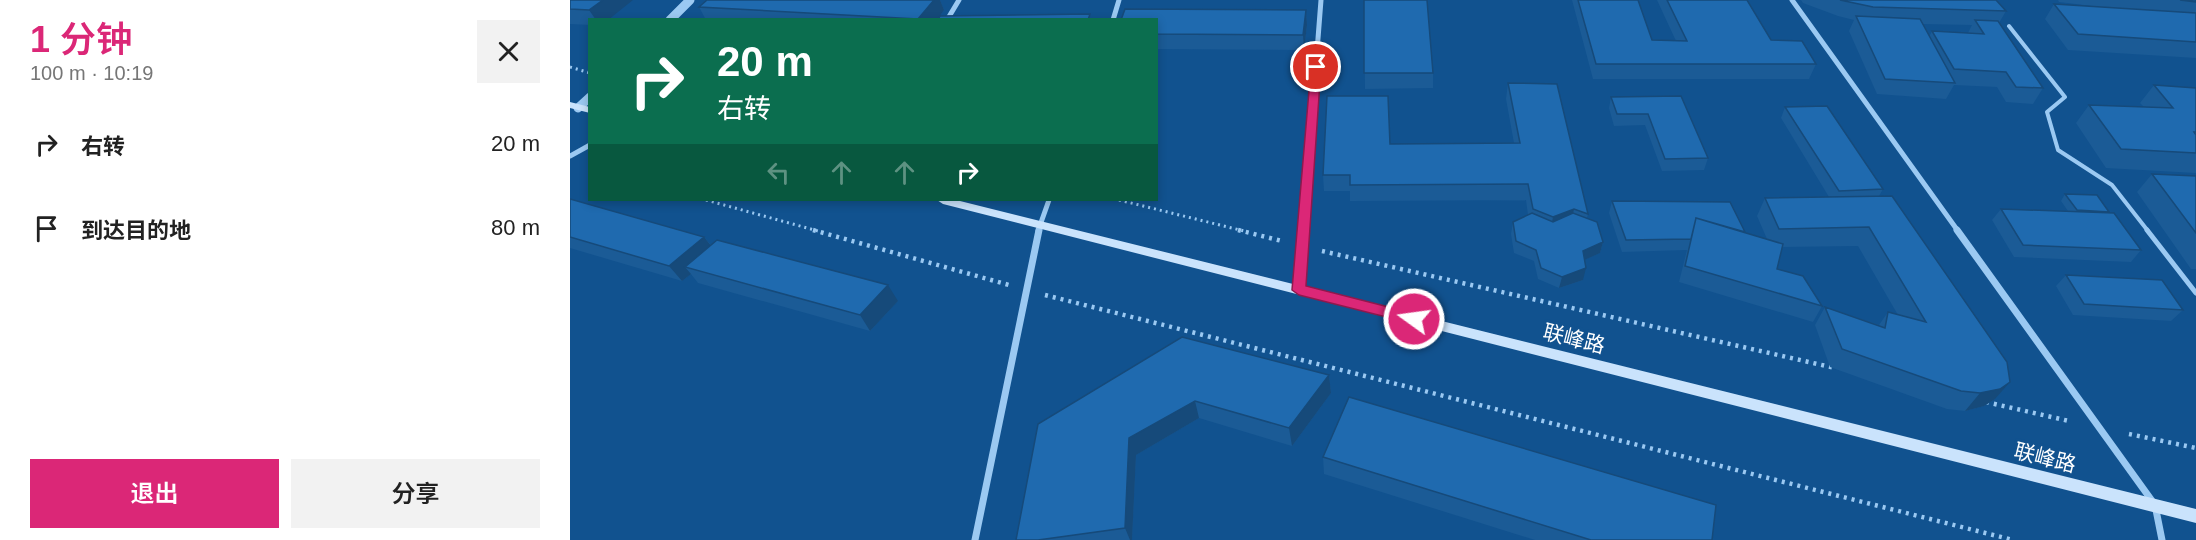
<!DOCTYPE html>
<html lang="zh">
<head>
<meta charset="utf-8">
<style>
  :root { --surface:#fff; --page:#f2f2f2; --text:#222; --muted:#767676; --accent:#db2777 }
  body { margin:0; font-family:Helvetica,"Noto Sans SC",sans-serif; background:var(--page); color:var(--text); height:100vh; display:flex; flex-direction:column; font-size:22px; white-space:nowrap }
  * { box-sizing:border-box; margin:0 }
  p { font-size:20px; color:var(--muted) }
  .icon { flex:none; width:33px; height:33px; fill:none; stroke:currentColor; stroke-width:2; stroke-linecap:round; stroke-linejoin:round }
  .map { position:relative; flex:1; overflow:hidden }
  .details { display:flex; flex-direction:column; background:var(--surface); width:570px }
  .details>* { flex:none }
  .banner { position:absolute; left:18px; top:18px; width:570px; height:183px; border-radius:0px; box-shadow:0 3px 9px #0003; background:#0b6e4f; color:#fff; overflow:hidden }
  .pin { position:absolute; display:grid; place-items:center; width:51px; height:51px; color:#fff; margin:-26px; border:3px solid #fff; border-radius:50%; box-shadow:0 2px 6px #0007 }
  .me { position:absolute; width:66px; margin:-33px; rotate:284deg; stroke-linejoin:round; filter:drop-shadow(0 0 4px #0008) }
  .turn { display:flex; align-items:center; gap:21px; height:126px; padding:0 30px; font-size:27px }
  .turn .icon { width:78px; height:78px; stroke-width:2.5 }
  .turn b { display:block; font-size:42px; line-height:51px }
  .lanes { display:flex; align-items:center; height:57px; padding:0 30px; background:#0003; justify-content:center; gap:30px; direction:ltr }
  .lanes .off { opacity:.35 }
  .round { display:grid; place-items:center; flex:none; width:63px; height:63px; border-radius:0px; background:var(--page) }
  .head { display:flex; align-items:center; justify-content:space-between; height:102px; padding:0 30px }
  h1 { font-size:36px; font-weight:600; line-height:45px; color:var(--accent) }
  .cta { display:flex; gap:12px; margin-top:auto; padding:12px 30px }
  .cta a { flex:1; height:69px; border-radius:0px; background:var(--accent); color:#fff; font-size:24px; font-weight:600; line-height:69px; text-align:center }
  .cta a+a { background:var(--page); color:var(--text) }
  ul { padding:0; list-style:none }
  li { display:flex; align-items:center; gap:18px; height:84px; padding:0 30px }
  li div { flex:1 }
  li b { display:block; font-size:22px }
  li em { font-style:normal }
  main { display:flex; flex:1; min-height:0 }
  .map>svg:first-child { display:block }
  .lines { fill:none; stroke-linecap:round; stroke-linejoin:round }
  .path-far1 { stroke:#9bc9f2; stroke-width:3; stroke-dasharray:2 4; stroke-linecap:butt }
  .path { stroke:#9bc9f2; stroke-width:4.5; stroke-dasharray:3 5; stroke-linecap:butt }
  .service-far1 { stroke:#9bc9f2; stroke-width:4 }
  .service { stroke:#9bc9f2; stroke-width:5 }
  .minor-far1 { stroke:#9bc9f2; stroke-width:5 }
  .minor { stroke:#9bc9f2; stroke-width:7 }
  .tertiary { stroke:#9bc9f2; stroke-width:9 }
  .secondary { fill:#cae3fc; fill-rule:evenodd }
  .wall { fill:#1b5b96; fill-rule:evenodd }
  .shaded-wall { fill:#164a7a }
  .building { fill:#1f6aaf; stroke:#164a7a; stroke-width:1.5 }
  .route { fill:#db2777; stroke:#8e194d; stroke-width:1.5 }
  .labels { text-anchor:middle; stroke-width:6; stroke-linejoin:round; paint-order:stroke }
  .street-label { font-size:21px; fill:#fff; stroke:#11528f }
</style>
</head>
<body>
<main>
<section class="details">
<div class="head"><div><h1>1 分钟</h1><p>100 m · 10:19</p></div><a class="round"><svg class="icon" aria-label="close" viewBox="0 0 24 24"><path d="M6 6l12 12M18 6L6 18"/></svg></a></div>
<ul>
<li><svg class="icon" aria-label="right" viewBox="0 0 24 24"><path d="M7 20v-9h11M14 6l5 5-5 5"/></svg><div><b>右转</b></div><em>20 m</em></li>
<li><svg class="icon" aria-label="arrive" viewBox="0 0 24 24"><path d="M6 21V4h12l-3 4 3 4H6"/></svg><div><b>到达目的地</b></div><em>80 m</em></li>
</ul>
<div class="cta"><a>退出</a><a>分享</a></div>
</section>
<div class="map">
<svg width="1626" height="540" viewBox="0 0 1626 540">
  <rect width="100%" height="100%" fill="#11528f"/>
  <g class="lines">
    <path class="path-far1" d="M0,67L20,73
      M136,200L248,231
      M549,200L674,231"/>
    <path class="path" d="M243,230L439,285
      M668,230L712,241
      M752,251L1265,368
      M475,295L1443,540
      M1416,402L1499,421
      M1559,434L1626,448"/>
    <path class="service-far1" d="M1439,26L1495,97L1477,112L1488,150L1542,185L1578,231"/>
    <path class="service" d="M1577,230L1626,293"/>
    <path class="minor-far1" d="M1222,0L1388,231
      M377,20L389,0
      M543,20L549,0
      M0,156L20,145
      M468,231L479,200
      M733,231L751,0"/>
    <path class="minor" d="M1387,230L1585,505L1592,540
      M729,290L734,230
      M405,540L469,230"/>
    <path class="tertiary" d="M100,20L120,0
      M8,108L20,97"/>
    <path class="secondary" d="M0,102L20,107V113L0,108Z
      M367,200H386L1626,509V523L373,204Z"/>
  </g>
  <path class="wall" d="M0,0L38,20H20V25L0,24Z
    M137,0H370L374,10L367,20H136L129,7Z
    M794,0L863,73V88L795,89Z
    M1002,0H1068L1082,40L1106,41L1087,0H1177L1201,40L1246,64L1239,79H1023Z
    M1231,0H1426L1436,11L1429,23L1473,88L1463,104L1436,102L1427,87L1384,85L1376,99L1307,94L1279,31L1284,20L1268,16L1233,3ZM1352,24L1402,25L1398,33L1362,31L1359,37Z
    M1488,0H1626V58L1498,50L1475,19L1484,4L1539,8L1489,2Z
    M736,10L737,25L734,50L586,49V20Z
    M938,83L1018,214L1017,218L1033,242L1030,253L1014,260L1013,280L989,288L968,279L964,261L944,253L941,234L943,222L958,215L956,200L780,201V191H754L753,175L820,144L944,143L936,99Z
    M1584,85L1626,88V173L1536,168L1506,123L1519,105L1574,107L1570,103Z
    M1111,96L1138,158L1134,170L1092,171L1075,125L1044,126L1039,108L1041,97Z
    M1215,107L1313,189L1309,196L1425,399L1414,406L1395,411L1377,409L1260,367L1245,325L1255,307L1309,325L1318,312L1328,315L1288,246L1212,247L1207,269L1252,306L1243,322L1109,282L1117,250L1052,252L1039,213L1042,201L1175,232L1197,239L1187,216L1195,198L1259,197L1211,118Z
    M1582,174L1626,176V269H1621L1567,192Z
    M1495,194L1539,212L1538,213L1571,250L1561,262L1444,257L1422,220L1431,209L1498,211L1491,201Z
    M0,199L134,237L141,245L328,301L300,331L128,283L121,274L112,281L0,248Z
    M1496,275L1613,310L1601,321L1503,315L1486,286Z
    M759,375L761,393L722,446L629,418L566,455L562,540H446L468,424Z
    M753,457L1142,540H965L754,474Z"/>
  <path class="shaded-wall" d="M33,0H63L38,20H26L19,10Z
    M364,0H370L374,10L367,20L348,19Z
    M736,10L737,25L734,50L733,35Z
    M1004,209L1001,224L980,233L983,217Z
    M134,237L146,252L115,267L121,274L112,281L99,266Z
    M1033,242L1030,253L1010,262L1013,251Z
    M1016,268L1013,280L989,288L992,277Z
    M318,285L328,301L300,331L290,315Z
    M759,375L761,393L722,446L719,428Z
    M1440,382L1425,399L1414,406L1395,411L1410,393Z
    M625,401L629,418L566,455L562,540H560L555,528L559,438Z"/>
  <path class="building" d="M0,0H33L19,10L0,9Z
    M137,0H364L348,19L129,7Z
    M794,0H857L863,73H794Z
    M1008,0H1068L1082,40L1117,41L1097,0H1177L1201,40L1232,41L1246,64H1026Z
    M1270,0H1426L1436,11L1303,7Z
    M1610,0H1626V2Z
    M1484,4L1626,13V42L1508,34Z
    M555,9L736,10L733,35L586,34V20H551Z
    M520,14L518,20H368L370,16Z
    M1286,16L1350,19L1385,83L1315,79Z
    M1405,20L1428,21L1473,88L1446,87L1436,72L1384,69L1362,31L1414,34Z
    M938,83L987,84L1018,214L1004,209L983,217L963,209L958,184L780,185V175H753L757,96H818L820,144L950,143Z
    M1584,85L1626,88V132H1624L1626,135V153L1551,149L1519,105L1603,108Z
    M1111,96L1138,158L1095,159L1078,114H1047L1041,97Z
    M1257,106L1313,189L1269,191L1215,107Z
    M1582,174L1626,176V233Z
    M1495,194L1527,195L1539,212L1507,210Z
    M1322,196L1437,362L1440,382L1430,389L1410,393L1391,391L1272,349L1255,307L1315,328L1318,312L1356,322L1299,227L1209,229L1195,198Z
    M0,199L134,237L99,266L0,237Z
    M1042,201L1160,202L1175,232L1126,218L1121,239L1056,240Z
    M1431,209L1544,213L1571,250L1453,245Z
    M962,213L983,222L1003,213L1027,222L1033,242L1013,251L1016,268L992,277L971,268L966,250L946,241L943,222Z
    M1126,218L1213,244L1207,269L1233,276L1252,306L1115,266Z
    M147,240L318,285L290,315L115,267Z
    M1496,275L1592,280L1613,310L1514,304Z
    M612,337L759,375L719,428L625,401L559,438L555,528L468,540H446L468,424Z
    M779,397L1146,505L1142,540H1021L753,457Z"/>
  <path class="route" d="M746,64L751,67L736,286L850,315L852,319L850,323L844,324L729,295L722,290L741,67Z"/>
  <g class="labels">
    <g class="street-label">
      <text transform="translate(1004 339) rotate(14)" y="7">联峰路</text>
      <text transform="translate(1475 458) rotate(14)" y="7">联峰路</text>
    </g>
  </g>
</svg>
<div class="pin" style="left:746px;top:67px;background:#d93025"><svg class="icon" aria-label="arrive" viewBox="0 0 24 24"><path d="M6 21V4h12l-3 4 3 4H6"/></svg></div>
<svg class="me" style="left:844px;top:319px" viewBox="-20 -20 40 40"><circle r="17" fill="#db2777" stroke="#fff" stroke-width="3"/><path d="M0-11L8 9 0 5-8 9z" fill="#fff"/></svg>
<div class="banner">
<div class="turn"><svg class="icon" aria-label="right" viewBox="0 0 24 24"><path d="M7 20v-9h11M14 6l5 5-5 5"/></svg><div><b>20 m</b>右转</div></div>
<div class="lanes"><svg class="icon off" aria-label="left" viewBox="0 0 24 24"><path d="M17 20v-9H6M10 6l-5 5 5 5"/></svg><svg class="icon off" aria-label="ahead" viewBox="0 0 24 24"><path d="M12 20V5M6 11l6-6 6 6"/></svg><svg class="icon off" aria-label="ahead" viewBox="0 0 24 24"><path d="M12 20V5M6 11l6-6 6 6"/></svg><svg class="icon" aria-label="right" viewBox="0 0 24 24"><path d="M7 20v-9h11M14 6l5 5-5 5"/></svg></div>
</div>
</div>
</main>
</body>
</html>
